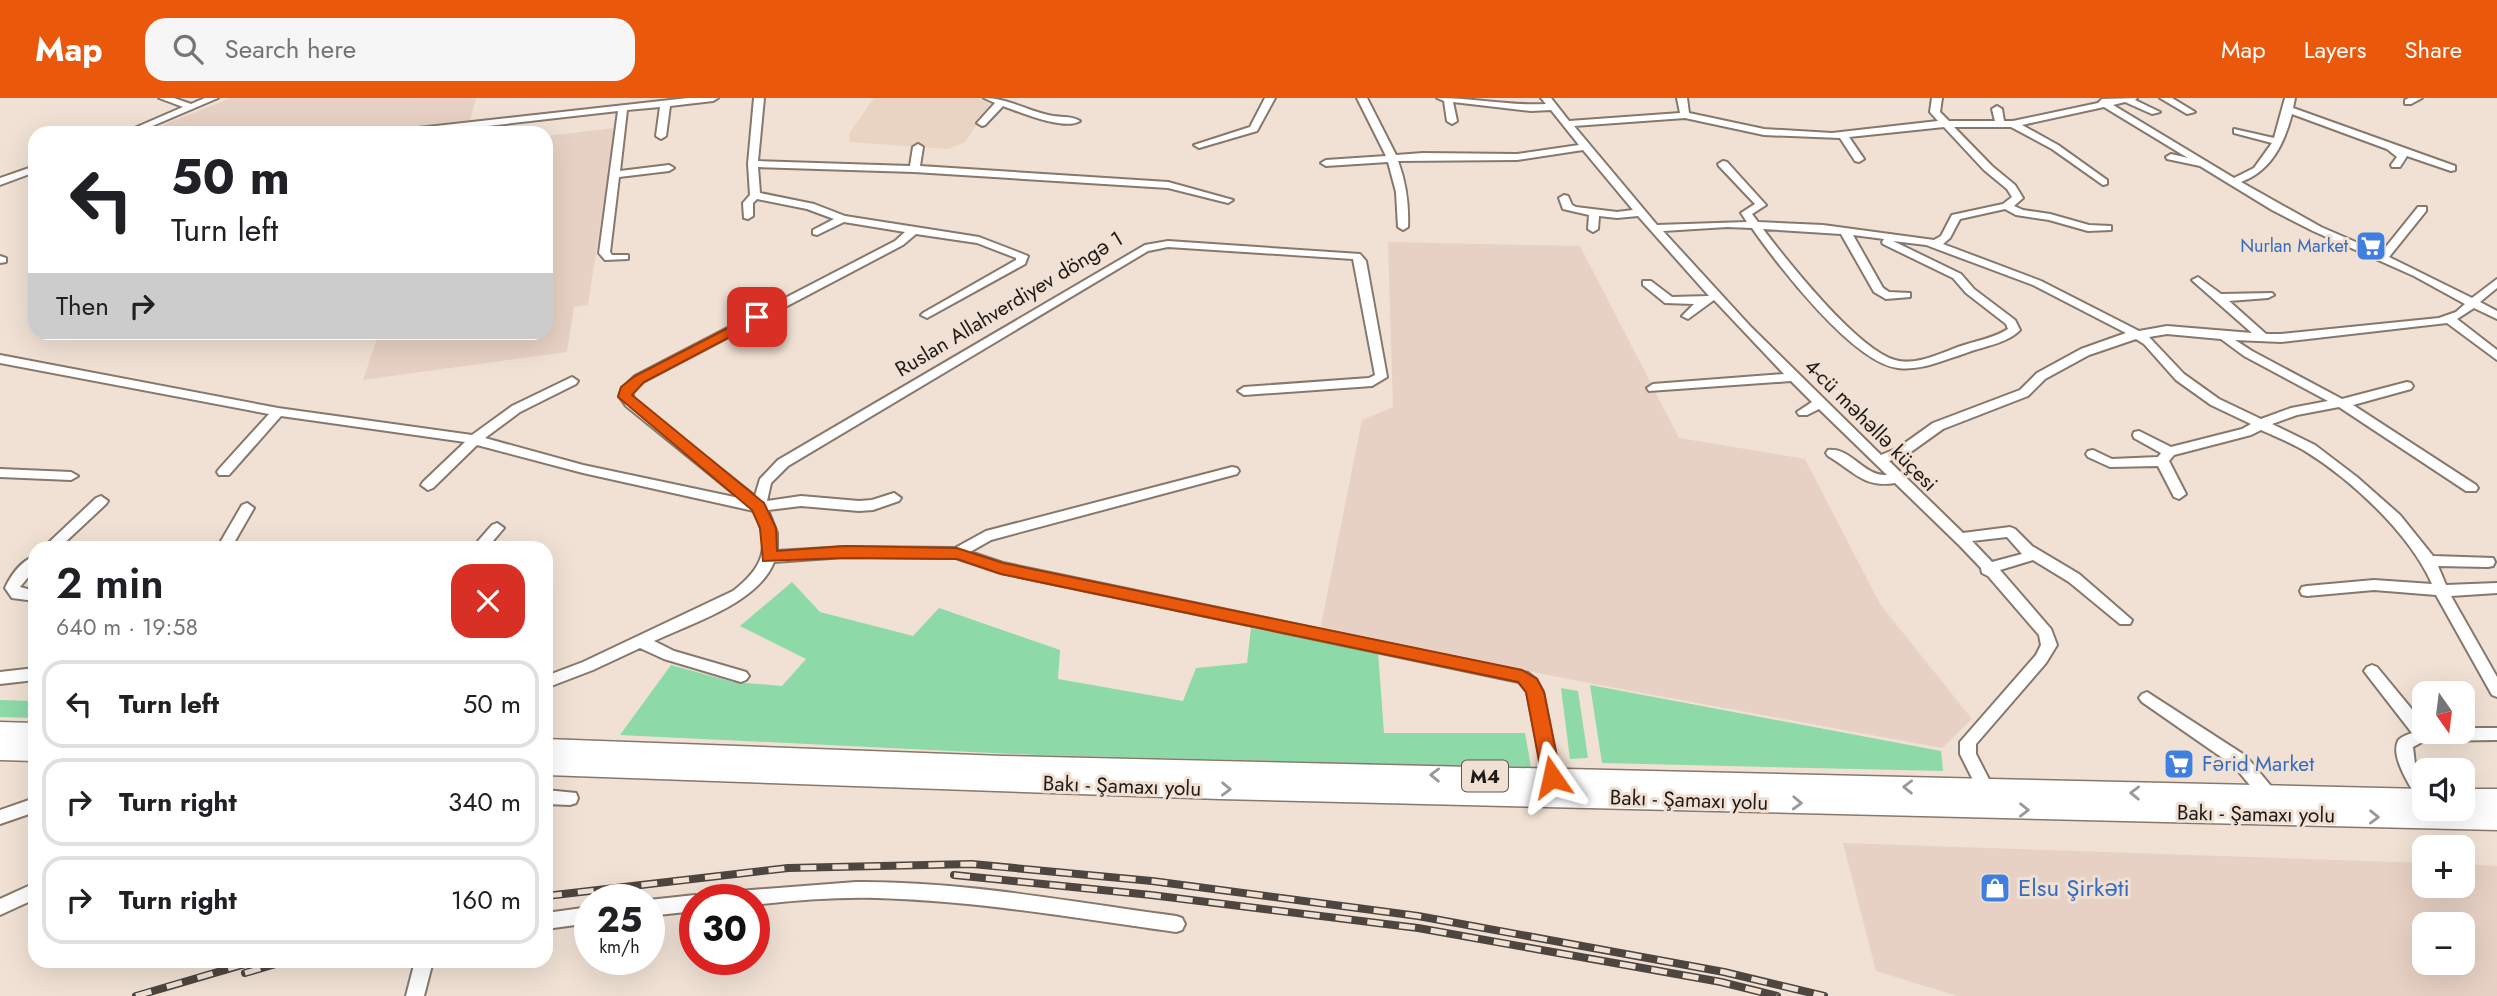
<!DOCTYPE html>
<html lang="en">
<head>
<meta charset="utf-8">
<style>
  :root { --surface:#fff; --page:#f6f6f6; --text:#202124; --muted:#757577; --line:#e0e0e0; --accent:#ea580c }
  body { margin:0; font-family:Jost,sans-serif; background:var(--page); color:var(--text); height:100vh; display:flex; flex-direction:column; font-size:26px; white-space:nowrap }
  * { box-sizing:border-box; margin:0 }
  p { font-size:23px; color:var(--muted) }
  .icon { flex:none; width:38px; height:38px; fill:none; stroke:currentColor; stroke-width:2; stroke-linecap:round; stroke-linejoin:round }
  .map { position:relative; flex:1; overflow:hidden }
  .side { position:absolute; left:28px; top:443px; width:525px; height:427px; display:flex; flex-direction:column; background:var(--surface); border-radius:21px; box-shadow:0 7px 28px #0002 }
  .side>* { flex:none }
  .top-card { position:absolute; left:28px; top:28px; width:525px; height:214px; border-radius:21px; box-shadow:0 7px 28px #0002; background:#fff; color:var(--text); overflow:hidden }
  .needle { width:46px; rotate:166deg }
  .buttons { position:absolute; left:2412px; top:583px; display:grid; gap:14px }
  .buttons a { display:grid; place-items:center; width:63px; height:63px; border-radius:14px; background:var(--surface); box-shadow:0 7px 28px #0002; font-size:35px }
  .speed { position:absolute; left:574px; top:786px; display:flex; gap:14px; font-size:35px; font-weight:700; text-align:center }
  .speed>* { display:grid; place-content:center; width:91px; height:91px; border-radius:50%; background:var(--surface); box-shadow:0 7px 28px #0002; line-height:1 }
  .speed small { font-size:18px; font-weight:400 }
  .speed .limit { border:10px solid #d22; background:#fff; color:#111 }
  .pin { position:absolute; display:grid; place-items:center; width:60px; height:60px; color:#fff; margin:-30px; border-radius:14px; box-shadow:0 4px 10px #0006 }
  .me { position:absolute; width:77px; margin:-38px; rotate:349deg; stroke-linejoin:round; filter:drop-shadow(0 0 5px #0008) }
  .turn { display:flex; align-items:center; gap:24px; height:147px; padding:0 28px; font-size:32px }
  .turn .icon { width:91px; height:91px; stroke-width:2.5 }
  .turn b { display:block; font-size:49px; line-height:60px }
  .then { display:flex; align-items:center; height:66px; padding:0 28px; background:#0003; gap:14px; font-size:26px }
  .round { display:grid; place-items:center; flex:none; width:74px; height:74px; border-radius:21px; background:var(--page) }
  .headline { display:flex; align-items:center; justify-content:space-between; height:119px; padding:0 28px }
  h1 { font-size:42px; font-weight:600; line-height:52px }
  ul { padding:0; list-style:none }
  li { display:flex; align-items:center; gap:21px; height:88px; margin:0 14px 10px; padding:0 14px; border:4px solid var(--line); border-radius:21px }
  li div { flex:1 }
  li b { display:block; font-size:26px }
  li em { font-style:normal }
  header { display:flex; align-items:center; gap:42px; box-sizing:border-box; height:98px; padding:0 35px; background:var(--accent); color:#fff }
  header strong { font-size:33px }
  nav { display:flex; gap:38px; margin-inline-start:auto; font-size:24px }
  .search { width:490px; height:63px; background:var(--page); display:flex; align-items:center; gap:18px; box-sizing:border-box; padding:0 24px; border-radius:21px; color:var(--muted); font-size:26px }
  .map>svg:first-child { display:block }
  .industrial { fill:#e7d1c4; fill-rule:evenodd }
  .built { fill:#e9d3c2 }
  .green { fill:#8dd9a8 }
  .lines { fill:none; stroke-linecap:round; stroke-linejoin:round }
  .minor-casing { stroke:#86786c; stroke-width:4 }
  .highway-casing { stroke:#86786c; stroke-width:3 }
  .minor { fill:#fff; fill-rule:evenodd }
  .highway { fill:#fff; fill-rule:evenodd }
  .rail-casing { stroke:#4d453f; stroke-width:8 }
  .rail { stroke:#f0e1d4; stroke-width:5; stroke-dasharray:16; stroke-linecap:butt }
  .oneway { stroke:#9b9897 }
  .route { fill:#ea580c; stroke:#983908; stroke-width:2 }
  .labels { text-anchor:middle; stroke-width:6; stroke-linejoin:round; paint-order:stroke }
  .far-shop-label { font-size:18px; fill:#366cbe; stroke:#f0e1d4; text-anchor:end }
  .shield { fill:#f0e1d4; stroke:#5f5650; stroke-width:2 }
  .shield-label { font-size:19px; font-weight:bold; fill:#211b17 }
  .street-label { font-size:21px; fill:#211b17; stroke:#f0e1d4 }
  .shop-label { font-size:21px; fill:#366cbe; stroke:#f0e1d4; text-anchor:start }
  .near-shop-label { font-size:24px; fill:#366cbe; stroke:#f0e1d4; text-anchor:start }
</style>
</head>
<body>
<header>
<strong>Map</strong>
<div class="search"><svg class="icon" aria-label="search" viewBox="0 0 24 24"><circle cx="10" cy="10" r="6"/><path d="M15 15l6 6"/></svg>Search here</div>
<nav><a>Map</a><a>Layers</a><a>Share</a></nav>
</header>
<div class="map">
<svg width="2497" height="898" viewBox="0 0 2497 898">
  <rect width="100%" height="100%" fill="#f0e1d4"/>
  <path class="industrial" d="M231,0H476L470,22L389,33L143,35Z
    M615,30L588,207L574,209L567,254L363,282L379,235L546,234V38Z
    M1388,144L1580,148L1679,340L1805,361L1880,506L1972,621L1942,650L1583,584L1320,532L1362,322L1393,309Z
    M1843,745L2424,765V788H2462V766L2497,768V898H1957L1876,873ZM2424,826H2462V864H2424Z"/>
  <path class="built" d="M874,0H979L990,7L965,44L948,51L850,44L849,36Z"/>
  <path class="green" d="M792,484L820,514L913,538L939,510L1060,552L1058,581L1183,603L1196,570L1247,565L1251,530L1378,554L1384,635H1525L1531,669L1036,657L620,637L671,567L733,584L782,588L806,561L740,528Z
    M1590,587L1941,653L1943,673L1602,665Z
    M1561,590L1578,593L1588,660L1570,661Z
    M0,602L35,603V620L0,619Z"/>
  <g class="lines">
    <g class="minor-casing">
      <path id="minor" d="M159,0H174L191,6L205,0H218L136,35H123L183,9Z
        M688,0H718L713,3L670,8L666,38L661,41L656,38L660,9L627,12L620,73L669,67L674,70L669,73L619,79L610,154L612,157H628V161L605,162L599,155L618,13L426,35H395L400,32Z
        M754,0H764L758,63L910,68L913,49L918,46L923,49L920,68L1168,84L1233,102L1228,105L1168,90L914,74L758,69L760,95L814,106L845,118L979,139L1028,158L1025,166L927,220L921,217L923,215L1016,162V160L977,145L916,136L903,147L643,284L632,294L634,302L755,398L760,381L778,362L1145,147L1168,143L1360,156L1366,163L1387,279L1372,288L1244,297L1238,293L1244,289L1369,280L1375,277L1353,161L1168,149L1148,153L788,368L771,385L767,403L801,398L859,403L872,402L894,395L901,400L899,403L873,412L859,413L801,408L768,412L777,435V453L845,449L955,450L986,433L1232,369L1237,370L1239,373L1237,376L991,442L970,454L1003,465L1528,575L1536,581L1543,594L1560,679L1558,684L1552,686L1546,684L1544,679L1527,594L1519,584L1001,475L956,460L845,459L774,464C758,505 692,525 654,543L674,553L746,574L749,578L746,582L741,584L664,561L640,550L593,572L546,590V578L583,564L733,493C763,470 772,448 754,413L583,375L477,347L433,390L428,392L421,387L423,384L465,344L281,318L229,377H219L217,374L219,371L269,316L0,265V257L278,310L472,337L512,308L572,279L578,283L576,286L520,314L485,340L583,367L739,400L626,308L619,298L622,290L635,278L895,143L905,134L844,124L817,137L813,136V132L834,121L807,111L757,101L753,105V118L748,121L744,120L743,105L750,97L748,66Z
        M984,0C1007,0 1026,12 1048,17C1058,20 1071,17 1080,23C1064,33 1020,14 1003,8L985,27L982,28L977,25L995,5Z
        M1265,0H1275L1257,33L1199,50L1194,47L1250,29Z
        M1357,0H1367L1396,57L1423,55L1517,56L1579,47L1551,12L1531,13L1453,4L1457,23L1452,26L1447,23L1444,3L1437,0C1474,0 1510,8 1546,6L1541,0H1551L1569,23L1680,15L1677,0H1687L1689,15L1764,31L1832,35L1938,23L1930,14L1932,0H1942L1940,14L1949,23H1995L1992,11L1997,8L2002,11L2004,23H2013L2098,5L2102,1L2137,0L2135,2L2160,14L2152,16L2125,4L2113,7L2234,80L2254,70L2272,45L2234,35V31L2274,40L2285,0H2295L2293,10L2455,68V72L2451,73L2407,58L2400,69H2392L2391,67L2397,59L2387,51L2292,16C2284,46 2271,73 2241,84L2321,129L2381,155L2418,109H2426V113L2389,159L2472,200L2497,181V190L2480,204L2497,213V221L2474,210L2457,221L2497,252V262L2447,225L2281,244L2235,242L2252,253L2342,301L2407,284L2411,285L2413,288L2411,291L2353,307L2476,387L2478,390L2476,393H2466L2339,309L2297,317L2272,326L2315,347L2357,379L2400,417L2433,458L2493,460L2495,464L2493,468L2488,469L2438,468L2446,487L2497,485V495L2451,498L2497,579V599L2492,597L2436,497L2374,492L2307,498L2302,497L2300,493L2302,489L2307,488L2374,482L2432,486C2410,436 2352,382 2305,353C2292,345 2276,339 2261,332L2251,337L2174,357L2169,363L2186,396L2179,401L2174,399L2158,368L2110,369L2088,359L2086,356L2088,353L2093,352L2112,361L2158,359L2161,355L2134,340L2133,337L2134,334L2139,333L2171,349L2242,331L2251,326L2211,307L2176,282L2144,246L2136,241L2089,257L2045,281L2028,298L1943,331L1908,356L1889,363L1963,435L2010,429L2015,431L2032,448L2079,476L2132,522L2130,526H2120L2069,484L2033,462L2000,472L2051,531L2057,547L2046,565L1976,646V656L1994,691L1992,696L1986,698L1980,696L1960,656V644L2036,557L2041,547L2039,537L1988,478L1982,475L1981,470L1960,448L1895,385C1863,390 1854,373 1828,358L1826,355L1828,352C1851,349 1864,379 1887,377L1819,311L1807,317H1799L1797,314L1812,304L1791,283L1649,293L1647,290L1653,286L1784,276L1714,202L1688,221L1682,218L1694,206L1665,205L1643,187V183H1651L1672,199L1709,198L1638,118L1617,120L1599,118L1598,131L1593,134L1588,131L1589,117L1563,111L1559,100L1564,97L1568,98L1572,107L1576,109L1617,114L1633,112L1583,52L1517,62L1398,63C1406,85 1409,106 1408,129L1403,132L1398,129L1396,94L1388,64L1326,68L1321,65L1326,62L1386,58ZM2104,9L2188,60L2171,56L2166,59L2167,61L2200,68L2272,112L2313,133L2414,178L2465,206L2456,214L2439,220L2281,236H2266L2229,203L2268,200L2274,197L2272,195L2221,196L2198,179L2192,182L2194,184L2252,235L2167,228L2139,233L2041,183L1943,146L1950,140L1960,121L2005,111L2016,117L2049,122L2088,133L2111,132V128L2089,127L2050,116L2023,112L2014,108L2023,100L2015,87L1992,68L1954,29H2011L2052,51L2103,87L2107,86V82L2058,47L2022,27ZM1685,20L1764,37L1840,40L1855,63L1859,64L1864,61L1849,39L1944,29L1984,72L2007,91L2012,99L2003,106L1952,117L1941,138L1934,142L1823,127L1758,124L1752,116L1766,107L1727,64L1723,63L1718,66L1719,68L1755,106L1741,115L1747,124L1657,127L1574,28ZM1727,129L1752,130C1778,167 1853,265 1898,270C1921,273 1944,262 1966,255C1984,248 2006,246 2020,232L2015,222L1974,191L1961,176L1893,143L1926,147L2033,187L2126,235L2081,251L2037,275L2020,292L1933,325L1898,350L1881,357L1751,229L1663,133ZM1763,131L1841,136L1874,194L1886,201L1910,199V195L1889,194L1883,190L1853,137L1884,141L1882,144L1883,146L1953,180L1966,195L2006,226L2008,231C1992,241 1975,243 1958,249C1939,256 1915,268 1895,262C1857,251 1788,164 1763,131ZM2167,236L2221,241L2244,258L2328,303L2291,310L2261,321L2219,301L2184,276L2149,239ZM2007,439L2022,456L1992,464L1972,443Z
        M2160,0H2172L2195,14L2187,16Z
        M2409,0H2422L2411,6H2405V2Z
        M35,68V74L0,87V80Z
        M0,158L6,160V164L0,165Z
        M0,371L71,374L78,378L71,382L0,379Z
        M101,398L108,403L106,406L59,450H43L96,400Z
        M247,405L254,410L231,450H217L242,407Z
        M497,425L504,430L487,450H472L492,427Z
        M35,458V471L20,489L35,493V503L12,500L5,490C11,477 21,463 35,458Z
        M2372,567L2377,569L2424,626V634H2462V630H2497V642L2424,643L2413,649L2415,666L2424,682V704L2418,702C2411,689 2390,659 2398,643C2400,639 2407,637 2412,635L2367,577L2364,573L2367,569Z
        M35,570V582L0,586V574Z
        M2147,594L2246,658L2275,693L2277,698L2275,703L2269,705L2263,703L2234,668L2142,604L2139,600L2142,596Z
        M546,692L576,695L578,700L576,705L570,707L546,706Z
        M35,700V714L0,726V712Z
        M856,784C963,783 1070,804 1176,818L1182,820L1185,826L1182,832L1176,834C1077,820 978,803 877,800C836,799 795,802 754,807V802H717L720,796L726,794Z
        M35,785V801L0,817V801Z
        M695,797L702,802H695V813L649,818V802Z
        M590,809V825L546,831V815Z
        M415,863H433L424,898H406Z"/>
    </g>
    <g class="highway-casing">
      <path id="highway" d="M0,624L35,625V663L0,662Z
        M546,641L1003,658L2424,691V710H2462V691H2497V732L1220,701L546,677Z"/>
    </g>
    <use href="#minor" class="minor"/>
    <use href="#highway" class="highway"/>
    <g class="rail-casing">
      <path id="rail" d="M954,777L1151,797L1418,830L1721,884L1777,898
        M546,798L788,770L972,766L1152,783L1418,818L1724,874L1824,898
        M245,875L286,863
        M136,898L255,863"/>
    </g>
    <use href="#rail" class="rail"/>
  </g>
  <defs><path id="oneway-chevron" d="M-2-3.5L2.5 0L-2 3.5" fill="none" stroke-width="1.6" stroke-linecap="round" stroke-linejoin="round" transform="scale(1.75)"/></defs>
  <g class="oneway">
    <use href="#oneway-chevron" transform="translate(1435 677) rotate(-179)"/>
    <use href="#oneway-chevron" transform="translate(1908 689) rotate(-179)"/>
    <use href="#oneway-chevron" transform="translate(1226 691) rotate(1)"/>
    <use href="#oneway-chevron" transform="translate(2135 695) rotate(-179)"/>
    <use href="#oneway-chevron" transform="translate(1797 705) rotate(2)"/>
    <use href="#oneway-chevron" transform="translate(2024 712) rotate(1)"/>
    <use href="#oneway-chevron" transform="translate(2374 719) rotate(1)"/>
  </g>
  <path class="route" d="M757,215L764,219L762,222L644,284L632,297L764,405L776,430L777,453L845,448L957,450L1003,465L1522,572L1537,581L1544,594L1561,679L1558,685L1552,687L1545,685L1542,679L1526,594L1518,584L1001,476L957,461L845,460L763,463L760,430L752,412L618,299L621,289L635,278Z"/>
  <defs>
    <g id="supermarket-square" transform="scale(1.575)"><rect x="-9" y="-9" width="18" height="18" rx="4" fill="#3f7fe0" stroke="#f0e1d4"/><path d="M-6-5.5h2.5l.6 2H6L4.5 2H-2.5L-4.4-4H-6ZM-1.5 3.2a1.3 1.3 0 1 0 .1 0ZM3 3.2a1.3 1.3 0 1 0 .1 0Z" fill="#fff"/></g>
    <g id="shop-square" transform="scale(1.575)"><rect x="-9" y="-9" width="18" height="18" rx="4" fill="#3f7fe0" stroke="#f0e1d4"/><path d="M-5-2.5h2.3a2.7 3.5 0 0 1 5.4 0H5L5.5 6h-11ZM-1.5-2.5h3a1.5 2.3 0 0 0-3 0Z" fill="#fff"/></g>
  </defs>
  <g fill-rule="evenodd">
    <use href="#supermarket-square" x="2371" y="148"/>
    <use href="#supermarket-square" x="2179" y="666"/>
    <use href="#shop-square" x="1995" y="790"/>
  </g>
  <g class="labels">
    <g class="far-shop-label">
      <text x="2348" y="154">Nurlan Market</text>
    </g>
    <rect class="shield" x="1462" y="662.5" width="46" height="31" rx="5"/>
    <g class="shield-label">
      <text x="1485" y="685">M4</text>
    </g>
    <g class="street-label">
      <text transform="translate(1009 206) rotate(-31)" y="7">Ruslan Allahverdiyev döngə 1</text>
      <text transform="translate(1871 327) rotate(45)" y="7">4-cü məhəllə küçesi</text>
      <text transform="translate(1122 688) rotate(2)" y="7">Bakı - Şamaxı yolu</text>
      <text transform="translate(1689 702) rotate(2)" y="7">Bakı - Şamaxı yolu</text>
      <text transform="translate(2256 716) rotate(1)" y="7">Bakı - Şamaxı yolu</text>
    </g>
    <g class="shop-label">
      <text x="2202" y="673">Fərid Market</text>
    </g>
    <g class="near-shop-label">
      <text x="2018" y="798">Elsu Şirkəti</text>
    </g>
  </g>
</svg>
<div class="buttons">
<a><svg class="needle" viewBox="-14 -14 28 28"><path d="M0-13l5 13h-10z" fill="#e53935"/><path d="M0 13l5-13h-10z" fill="#757577"/></svg></a>
<a><svg class="icon" aria-label="sound" viewBox="0 0 24 24"><path d="M4 9h4l5-4v14l-5-4H4zM17 9q2 3 0 6"/></svg></a>
<a>+</a>
<a>−</a>
</div>
<div class="speed"><div>25<small>km/h</small></div><div class="limit">30</div></div>
<div class="pin" style="left:757px;top:219px;background:#d93025"><svg class="icon" aria-label="arrive" viewBox="0 0 24 24"><path d="M6 21V4h12l-3 4 3 4H6"/></svg></div>
<svg class="me" style="left:1552px;top:679px" viewBox="-20 -20 40 40"><path d="M0-17L14 15 0 8-14 15z" fill="#ea580c" stroke="#fff" stroke-width="4"/></svg>
<div class="top-card">
<div class="turn"><svg class="icon" aria-label="left" viewBox="0 0 24 24"><path d="M17 20v-9H6M10 6l-5 5 5 5"/></svg><div><b>50 m</b>Turn left</div></div>
<div class="then">Then<svg class="icon" aria-label="right" viewBox="0 0 24 24"><path d="M7 20v-9h11M14 6l5 5-5 5"/></svg></div>
</div>
<section class="side">
<div class="headline"><div><h1>2 min</h1><p>640 m · 19:58</p></div><a class="round" style="background:#d93025;color:#fff"><svg class="icon" aria-label="close" viewBox="0 0 24 24"><path d="M6 6l12 12M18 6L6 18"/></svg></a></div>
<ul>
<li><svg class="icon" aria-label="left" viewBox="0 0 24 24"><path d="M17 20v-9H6M10 6l-5 5 5 5"/></svg><div><b>Turn left</b></div><em>50 m</em></li>
<li><svg class="icon" aria-label="right" viewBox="0 0 24 24"><path d="M7 20v-9h11M14 6l5 5-5 5"/></svg><div><b>Turn right</b></div><em>340 m</em></li>
<li><svg class="icon" aria-label="right" viewBox="0 0 24 24"><path d="M7 20v-9h11M14 6l5 5-5 5"/></svg><div><b>Turn right</b></div><em>160 m</em></li>
</ul>
</section>
</div>
</body>
</html>
